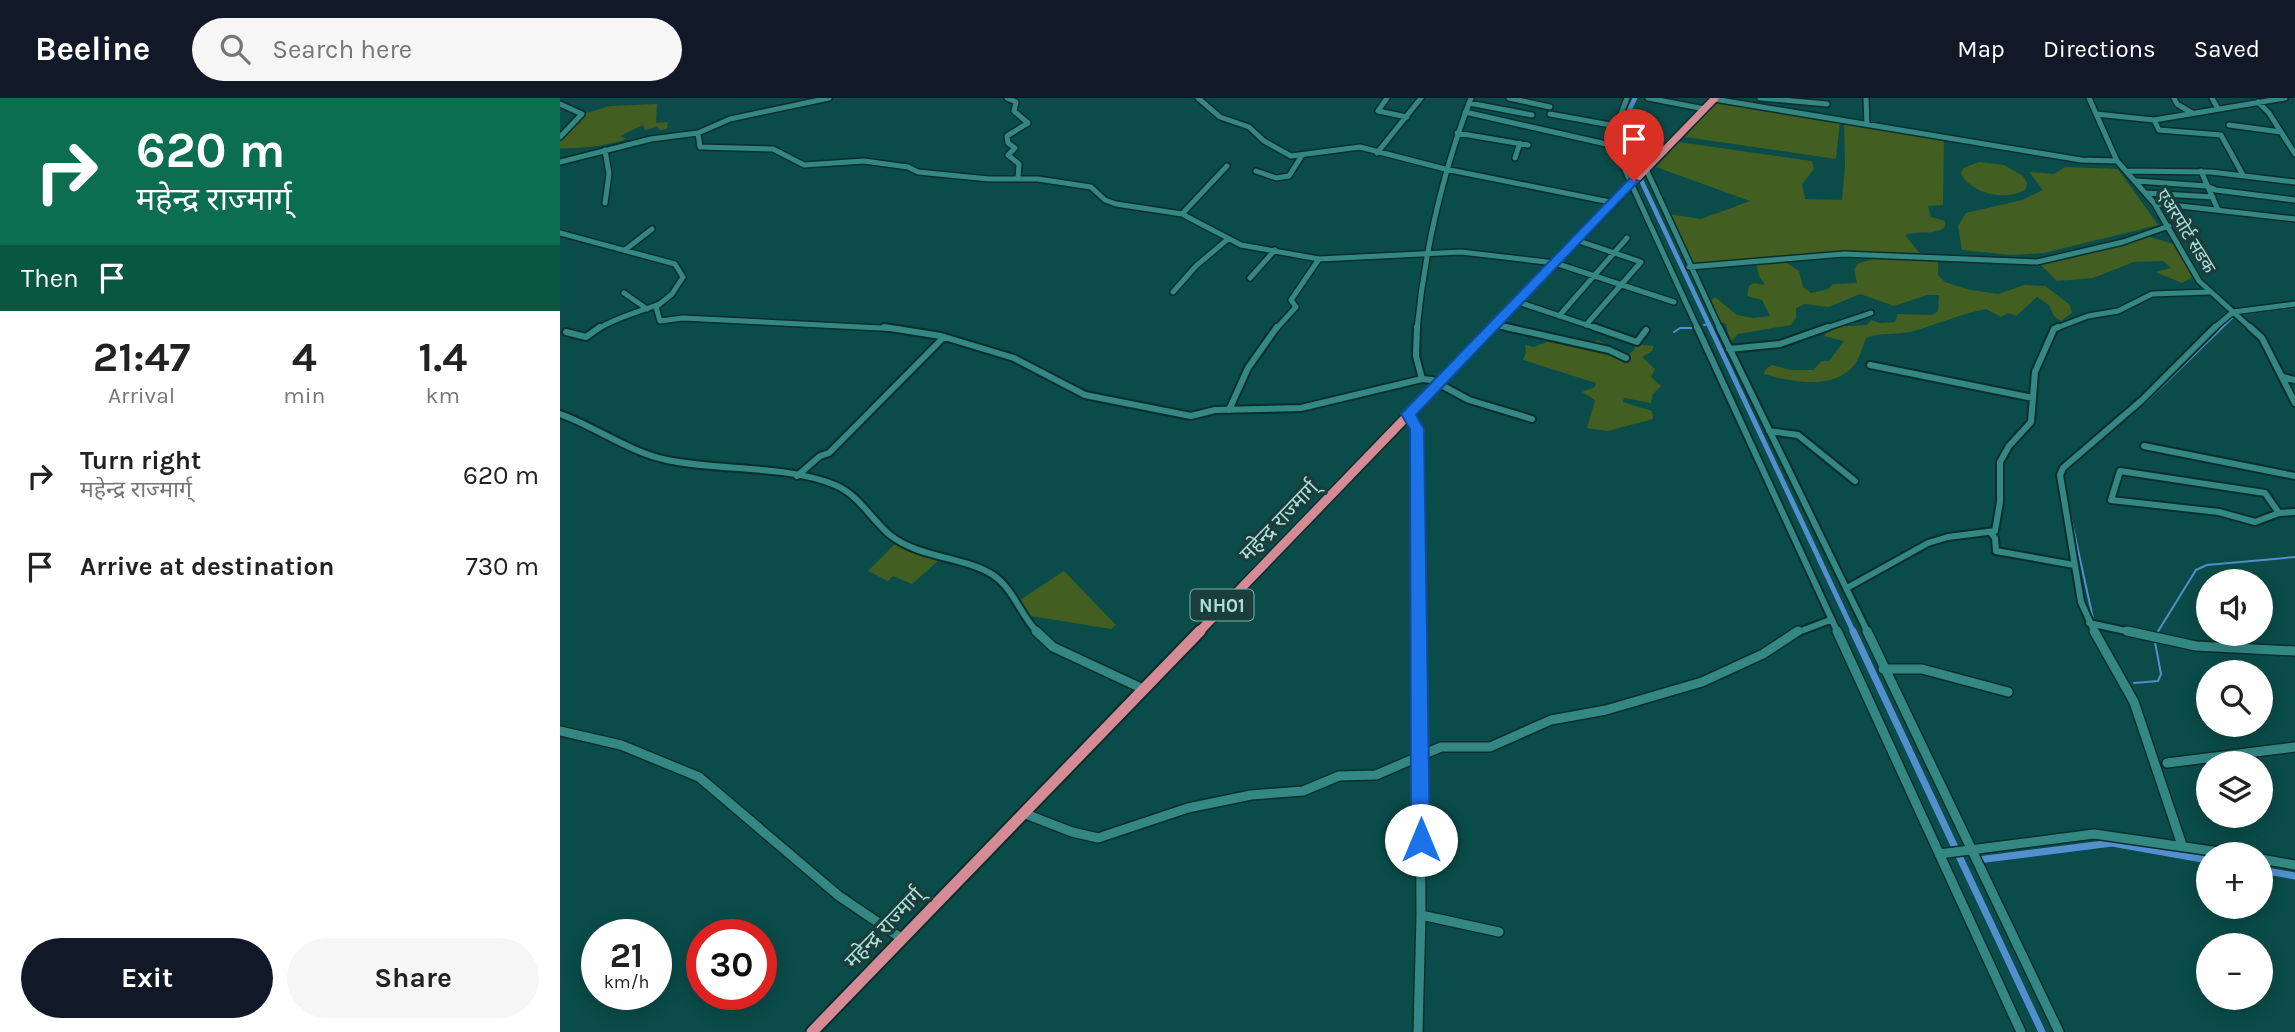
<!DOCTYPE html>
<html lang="en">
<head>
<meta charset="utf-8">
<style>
  :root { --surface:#fff; --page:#f6f6f6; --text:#222; --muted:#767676; --accent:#111827 }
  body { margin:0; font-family:Karla,"Noto Sans Devanagari",sans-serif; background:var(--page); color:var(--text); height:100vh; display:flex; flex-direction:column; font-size:26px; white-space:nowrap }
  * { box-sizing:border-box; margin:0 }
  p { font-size:23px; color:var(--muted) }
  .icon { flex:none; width:38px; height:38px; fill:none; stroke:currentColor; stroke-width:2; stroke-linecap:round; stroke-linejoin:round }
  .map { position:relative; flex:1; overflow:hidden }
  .panel { display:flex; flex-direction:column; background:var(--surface); width:560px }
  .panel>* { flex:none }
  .banner { background:#0b6e4f; color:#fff; overflow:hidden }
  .buttons { position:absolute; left:1636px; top:471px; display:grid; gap:14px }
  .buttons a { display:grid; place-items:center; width:77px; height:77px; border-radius:50%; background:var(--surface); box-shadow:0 4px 18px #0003; font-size:35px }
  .speed { position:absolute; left:21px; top:821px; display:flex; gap:14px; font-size:35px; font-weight:700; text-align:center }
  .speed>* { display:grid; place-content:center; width:91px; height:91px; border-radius:50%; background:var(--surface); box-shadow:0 4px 18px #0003; line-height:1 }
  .speed small { font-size:18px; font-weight:400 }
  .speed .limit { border:10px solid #d22; background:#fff; color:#111 }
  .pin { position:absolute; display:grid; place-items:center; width:60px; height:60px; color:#fff; margin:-72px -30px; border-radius:50% 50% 50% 0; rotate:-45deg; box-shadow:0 0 7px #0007 }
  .pin .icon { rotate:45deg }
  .me { position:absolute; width:77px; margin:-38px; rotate:0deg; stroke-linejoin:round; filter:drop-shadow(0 0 5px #0008) }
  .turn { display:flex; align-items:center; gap:24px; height:147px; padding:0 21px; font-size:32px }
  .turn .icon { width:91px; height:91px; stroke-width:2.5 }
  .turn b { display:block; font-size:49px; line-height:60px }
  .then { display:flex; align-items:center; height:66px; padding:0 21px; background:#0003; gap:14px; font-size:26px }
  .eta { display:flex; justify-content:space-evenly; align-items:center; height:119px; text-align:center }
  .eta b { font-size:42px; font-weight:700; line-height:49px }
  .primary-button { display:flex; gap:14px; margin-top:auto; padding:14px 21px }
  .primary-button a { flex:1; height:80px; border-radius:42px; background:var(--accent); color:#fff; font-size:28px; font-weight:700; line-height:80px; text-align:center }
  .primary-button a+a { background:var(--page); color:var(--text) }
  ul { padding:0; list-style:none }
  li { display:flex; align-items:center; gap:21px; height:91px; padding:0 21px }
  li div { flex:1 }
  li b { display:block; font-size:26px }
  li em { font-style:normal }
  header { display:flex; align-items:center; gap:42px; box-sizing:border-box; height:98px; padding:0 35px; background:var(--accent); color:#fff }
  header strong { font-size:33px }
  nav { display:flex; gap:38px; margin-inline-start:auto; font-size:24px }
  .search { width:490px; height:63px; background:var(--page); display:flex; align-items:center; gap:18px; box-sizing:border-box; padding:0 24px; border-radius:38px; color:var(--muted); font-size:26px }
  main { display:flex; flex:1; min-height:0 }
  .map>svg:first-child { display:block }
  .green { fill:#425e21 }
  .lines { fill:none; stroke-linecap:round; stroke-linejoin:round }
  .stream { stroke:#528fcc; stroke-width:2 }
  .canal-far2 { stroke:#528fcc; stroke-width:4.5 }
  .canal-far1 { stroke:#528fcc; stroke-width:5 }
  .canal { stroke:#528fcc; stroke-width:7 }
  .minor-far2-casing { stroke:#0a2e2c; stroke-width:8 }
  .minor-far1-casing { stroke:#0a2e2c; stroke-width:10 }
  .minor-casing { stroke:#0a2e2c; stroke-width:12 }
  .highway-far2-casing { stroke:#0a2e2c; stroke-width:10 }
  .highway-far1-casing { stroke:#0a2e2c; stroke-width:12 }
  .highway-casing { stroke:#0a2e2c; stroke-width:15 }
  .minor-far2 { stroke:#338884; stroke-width:5 }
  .minor-far1 { stroke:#338884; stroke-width:6 }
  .minor { stroke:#338884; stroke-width:9 }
  .highway-far2 { stroke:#d48b96; stroke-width:7 }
  .highway-far1 { stroke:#d48b96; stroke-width:9 }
  .highway { stroke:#d48b96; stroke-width:11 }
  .route { fill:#1a73e8; stroke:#114b97; stroke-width:2 }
  .labels { text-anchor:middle; stroke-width:7; stroke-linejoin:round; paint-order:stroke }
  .far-street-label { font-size:18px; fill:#aedfdb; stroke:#1b3e3c }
  .shield { fill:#1b3e3c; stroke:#82afab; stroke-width:2 }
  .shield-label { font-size:19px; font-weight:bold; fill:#aedfdb }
  .street-label { font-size:21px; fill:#aedfdb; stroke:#1b3e3c }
</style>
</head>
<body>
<header>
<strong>Beeline</strong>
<div class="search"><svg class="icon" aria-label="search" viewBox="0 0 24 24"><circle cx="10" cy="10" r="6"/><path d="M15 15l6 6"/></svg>Search here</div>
<nav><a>Map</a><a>Directions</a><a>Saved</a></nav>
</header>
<main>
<section class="panel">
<div class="banner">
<div class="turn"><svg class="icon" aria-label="right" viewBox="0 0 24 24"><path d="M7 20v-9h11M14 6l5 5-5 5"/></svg><div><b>620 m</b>महेन्द्र राज्मार्ग्</div></div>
<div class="then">Then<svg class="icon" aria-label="arrive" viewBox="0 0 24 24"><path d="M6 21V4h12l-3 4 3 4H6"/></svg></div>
</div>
<div class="eta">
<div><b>21:47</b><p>Arrival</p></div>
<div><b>4</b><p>min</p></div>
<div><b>1.4</b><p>km</p></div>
</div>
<ul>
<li><svg class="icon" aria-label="right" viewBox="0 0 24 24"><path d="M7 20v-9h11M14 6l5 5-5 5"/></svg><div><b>Turn right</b><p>महेन्द्र राज्मार्ग्</p></div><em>620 m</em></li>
<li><svg class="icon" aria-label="arrive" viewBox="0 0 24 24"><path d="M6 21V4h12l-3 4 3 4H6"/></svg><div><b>Arrive at destination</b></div><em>730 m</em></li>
</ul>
<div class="primary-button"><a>Exit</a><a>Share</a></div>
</section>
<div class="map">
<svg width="1735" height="934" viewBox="0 0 1735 934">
  <rect width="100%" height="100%" fill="#0a4c49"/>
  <path class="green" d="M1157,2L1280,23L1276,61L1125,39Z
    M97,6L96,25L108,24L107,31L100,32L97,29L85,32L83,27L60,38L66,41C46,48 22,51 0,50V40L23,16L50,8Z
    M1284,25L1384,43L1383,107L1368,108L1371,119L1385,123V129C1374,138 1358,132 1345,137L1361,157L1313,154L1134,165L1108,116L1141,121L1190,103L1096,69L1119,44L1252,63L1254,71L1242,86L1245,101L1282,102L1285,67Z
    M1419,64L1444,67L1463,78L1467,85L1466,91C1447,104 1412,96 1401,76L1403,70Z
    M1505,69L1558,71L1598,127L1484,155L1451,157L1402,152L1398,128L1406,115L1462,102L1483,92L1469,74L1494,76Z
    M1583,137L1614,146L1633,179L1622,185L1595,174L1611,170L1603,163L1574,164L1533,180L1497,183L1479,165Z
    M1325,157L1381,161L1378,165V177L1385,184L1406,191L1438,196L1464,187L1485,188L1510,207L1512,215L1501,223L1494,218L1489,207L1477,199L1456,218L1448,215L1441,219L1426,211C1400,216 1376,227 1350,234C1336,237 1320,234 1306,240C1303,248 1300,259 1295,266C1275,293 1230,284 1204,276L1205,272L1212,267L1231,272H1253L1262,263H1269L1284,243L1264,238L1269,229L1307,227L1311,222L1320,225L1335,224L1338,216L1372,217L1378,213L1379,197H1367L1334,208L1300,196L1269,209L1245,206L1236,210V220L1231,227L1178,236L1170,245L1166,226L1161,224L1150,203L1155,199L1177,217L1193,220L1210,218L1202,202L1187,198L1189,188L1194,185L1205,187L1199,178L1196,165L1224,163L1239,173L1243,189L1251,195L1268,191L1273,186L1297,185L1294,172L1297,166Z
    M999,239L1030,246L1038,242L1067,258L1074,252L1075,246L1094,248L1092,253L1082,259L1095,271L1091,279L1101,288L1093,296L1091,305L1064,300L1063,304L1092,313L1093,321L1048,333L1027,330L1035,302L1022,294L1035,289L1036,285L963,262L966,255L965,247L974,249Z
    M338,443L379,462L352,486L333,478L328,483L308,473Z
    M504,473L556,527L551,531L465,517L460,502Z"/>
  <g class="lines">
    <path class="stream" d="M1680,216L1735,209
      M1144,227L1149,226
      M1114,234L1120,230H1136
      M1545,338L1588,302L1674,218
      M1506,397L1534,525
      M1597,535L1636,472L1647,467L1735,459
      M1574,585L1598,583L1601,576L1595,544
      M1587,630L1605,684"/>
    <path class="canal-far2" d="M1075,0L1064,23L1065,48L1151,231"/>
    <path class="canal-far1" d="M1150,229L1294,535"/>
    <path class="canal" d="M1293,533L1482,934
      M1418,762L1552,745L1648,762
      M1701,772L1735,778"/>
    <g class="minor-far2-casing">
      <path id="minor-far2" d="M447,0L456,4L454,13L468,25L447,38L448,45L455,50L448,57L459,66L458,80
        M638,0L660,19L689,29L704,43L731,58L800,49L885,71L1055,105
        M827,0L818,13L847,19
        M949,0L990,9
        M1067,0L1056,29L1059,59L1138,231
        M1088,0L1145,11
        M1200,0L1267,6
        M1306,0L1307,26
        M1529,0L1557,63L1594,105L1639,183L1692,231
        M1614,0L1617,6L1632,15
        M1652,0L1658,11
        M1154,1L1521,62L1557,63
        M1698,4L1709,15L1735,56
        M909,5L972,17
        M0,6L22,16L0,39
        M905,14L1055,48
        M990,16L1056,28
        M1536,16L1594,22L1725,0
        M1594,22L1599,32L1661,37L1683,77
        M1669,27L1721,34
        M138,35L140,49L213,51L244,67L304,63L348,69L358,74L429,81H478L531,89L545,102L556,106L622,116L681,147L759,161L901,154L995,165L1114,204
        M897,35L968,47
        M45,52L49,76L45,105
        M817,55L861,0
        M955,60L960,45
        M0,64L91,41L138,35L170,21L269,0
        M1086,71L1160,231
        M696,73L716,80L729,78L741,59
        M1566,73L1651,74L1735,84
        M1641,73L1658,112
        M1577,83L1647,88L1656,92L1735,102
        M1586,95L1653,99
        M1594,105L1735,121
        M622,116L667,68
        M0,135L115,166L123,179L112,196L96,209L100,223L123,220L340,231
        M1019,143L1081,164L1026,227
        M65,152L92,131
        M1129,169L1284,156L1477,164L1563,144L1609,128
        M690,180L715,152
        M613,194L636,168L668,141
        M64,195L87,211
        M958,204L1039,231
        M999,218L1067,140
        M935,227L954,231
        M38,231C57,219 77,215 99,206
        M716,231L736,209L731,202L759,161
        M857,231C865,150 882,76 911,0
        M1263,231L1311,215
        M1494,231L1528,218L1558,213L1592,196L1649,194
        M1653,231L1673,214L1735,206"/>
    </g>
    <g class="minor-far1-casing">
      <path id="minor-far1" d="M324,229L381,238L454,260L525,297L631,318L655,312L741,310L862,281L872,282L909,302L972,321
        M857,229L856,258L862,281
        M946,229L1049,252L1066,260
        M1034,229L1077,244L1086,232
        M1137,229L1278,535
        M1159,229L1308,535
        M1690,229L1702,240L1735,305
        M6,234L26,239L40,229
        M1169,251L1220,246L1268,229
        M1310,267L1473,300
        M1723,279L1735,282
        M669,312L688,270L717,229
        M0,316C36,329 69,354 107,362C158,373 228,367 275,387C299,397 310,420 330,437C358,460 406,459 433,477C453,490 461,518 478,535
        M848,316L857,331L859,535
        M1209,333L1238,337L1295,383
        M1584,348L1735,378
        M1560,373L1705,395L1719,415L1695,424L1659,414L1551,402Z
        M237,378L260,358L269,355L384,239
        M1719,415L1735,414
        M1431,435L1435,440L1436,453L1514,467
        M1287,490L1368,445L1388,439L1435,433L1440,404V364L1449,348L1471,324L1475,274L1494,231L1498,229
        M1529,525L1575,535
        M1236,535L1270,522
        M1535,535L1521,504L1500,377L1503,370L1582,302L1655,229"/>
    </g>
    <g class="minor-casing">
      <path id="minor" d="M476,533L493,549L581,590
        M1277,533L1461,934
        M1307,533L1499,934
        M1534,533L1574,604L1622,747
        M1567,533L1636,548L1735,553
        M1323,571H1362L1448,594
        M0,633L61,647L139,679L279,798L341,840
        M1607,665L1735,649
        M463,715L512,734L538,740L628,710L691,697L743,693L779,678L816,677L881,649H930L991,622L1046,612L1142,584L1203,556L1238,533
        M1379,756L1534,736L1673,756
        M1701,761L1735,767
        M861,817L939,834
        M858,934L861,817L859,533"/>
    </g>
    <g class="highway-far2-casing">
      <path id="highway-far2" d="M931,231L1155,0"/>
    </g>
    <g class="highway-far1-casing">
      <path id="highway-far1" d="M638,535L933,229"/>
    </g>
    <g class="highway-casing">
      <path id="highway" d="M252,934L640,533"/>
    </g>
    <use href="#minor-far2" class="minor-far2"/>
    <use href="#minor-far1" class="minor-far1"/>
    <use href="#minor" class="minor"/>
    <use href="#highway-far2" class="highway-far2"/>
    <use href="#highway-far1" class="highway-far1"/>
    <use href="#highway" class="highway"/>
  </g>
  <path class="route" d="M1070,80L1079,83L856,317L864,331L870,742L868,749L861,752L854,749L851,742L850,331L841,316Z"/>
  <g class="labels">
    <g class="far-street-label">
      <text transform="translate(1626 133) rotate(58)" y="6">एअरपोर्ट सडक</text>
    </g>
    <rect class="shield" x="630.5" y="491.5" width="63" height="31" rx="5"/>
    <g class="shield-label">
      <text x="662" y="514">NH01</text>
    </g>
    <g class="street-label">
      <text transform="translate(719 423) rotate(-46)" y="7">महेन्द्र राज्मार्ग्</text>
      <text transform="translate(324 830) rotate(-46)" y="7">महेन्द्र राज्मार्ग्</text>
    </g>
  </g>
</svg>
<div class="buttons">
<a><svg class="icon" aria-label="sound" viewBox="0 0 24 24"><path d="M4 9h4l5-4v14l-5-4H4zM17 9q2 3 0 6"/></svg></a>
<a><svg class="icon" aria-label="search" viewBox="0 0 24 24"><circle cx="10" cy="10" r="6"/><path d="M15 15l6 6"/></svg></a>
<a><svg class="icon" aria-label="layers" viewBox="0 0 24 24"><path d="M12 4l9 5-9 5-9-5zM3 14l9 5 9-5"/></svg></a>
<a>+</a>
<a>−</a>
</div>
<div class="speed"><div>21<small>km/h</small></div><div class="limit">30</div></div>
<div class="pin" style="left:1074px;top:83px;background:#d93025"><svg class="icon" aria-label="arrive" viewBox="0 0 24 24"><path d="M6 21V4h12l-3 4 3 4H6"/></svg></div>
<svg class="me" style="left:861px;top:742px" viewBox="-20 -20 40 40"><circle r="19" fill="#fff"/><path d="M0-13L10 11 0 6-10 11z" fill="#1a73e8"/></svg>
</div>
</main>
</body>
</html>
